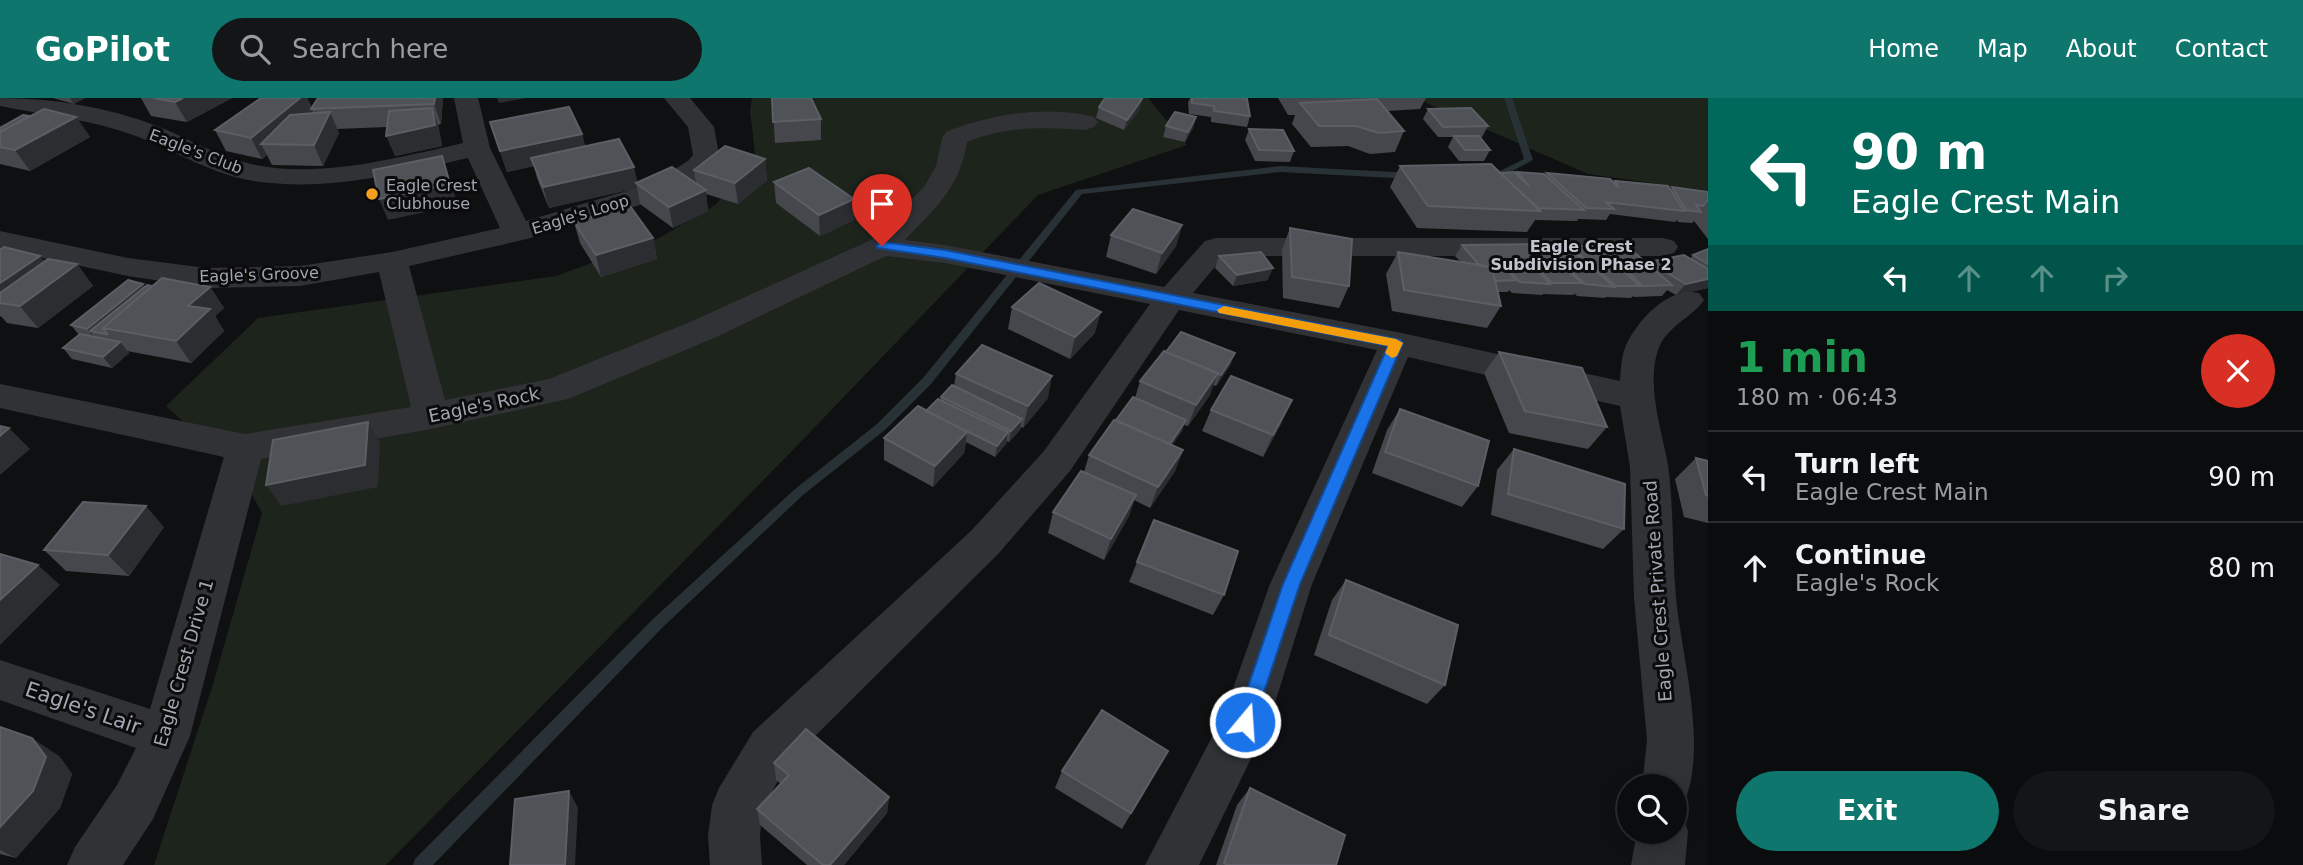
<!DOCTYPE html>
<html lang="en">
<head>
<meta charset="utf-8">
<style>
  :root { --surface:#0b0c0d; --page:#141516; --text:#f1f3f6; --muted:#9a9b9d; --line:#2b2c2e; --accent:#0f766e }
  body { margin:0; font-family:"DejaVu Sans",sans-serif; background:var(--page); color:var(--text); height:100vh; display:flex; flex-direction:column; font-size:26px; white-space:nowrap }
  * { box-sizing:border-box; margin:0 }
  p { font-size:23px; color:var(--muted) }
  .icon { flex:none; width:38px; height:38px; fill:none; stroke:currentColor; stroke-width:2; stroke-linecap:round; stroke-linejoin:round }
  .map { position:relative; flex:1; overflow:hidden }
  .panel { display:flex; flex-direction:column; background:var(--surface); width:595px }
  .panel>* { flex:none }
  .banner { background:#00695c; color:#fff; overflow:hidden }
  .controls { position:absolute; left:1617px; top:676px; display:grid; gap:14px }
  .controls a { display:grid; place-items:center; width:70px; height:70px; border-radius:50%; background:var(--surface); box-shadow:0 4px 18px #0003,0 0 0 2px var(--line); font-size:35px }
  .pin { position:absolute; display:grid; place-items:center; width:60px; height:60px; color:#fff; margin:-72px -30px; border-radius:50% 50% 50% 0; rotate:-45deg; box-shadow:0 0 7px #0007 }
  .pin .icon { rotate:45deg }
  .me { position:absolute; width:77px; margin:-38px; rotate:18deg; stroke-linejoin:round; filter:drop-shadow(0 0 5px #0008) }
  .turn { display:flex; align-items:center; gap:24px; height:147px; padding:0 28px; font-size:32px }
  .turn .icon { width:91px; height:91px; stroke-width:2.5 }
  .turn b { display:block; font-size:49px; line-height:60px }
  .lanes { display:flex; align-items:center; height:66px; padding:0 28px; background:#0003; justify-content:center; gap:35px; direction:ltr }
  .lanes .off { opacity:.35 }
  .round { display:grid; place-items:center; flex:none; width:74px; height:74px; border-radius:37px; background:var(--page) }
  .overview { display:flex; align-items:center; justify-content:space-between; height:119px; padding:0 28px }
  h1 { font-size:42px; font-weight:700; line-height:52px; color:#1e9e55 }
  .primary-button { display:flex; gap:14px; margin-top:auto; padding:14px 28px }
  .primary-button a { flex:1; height:80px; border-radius:42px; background:var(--accent); color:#fff; font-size:28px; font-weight:700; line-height:80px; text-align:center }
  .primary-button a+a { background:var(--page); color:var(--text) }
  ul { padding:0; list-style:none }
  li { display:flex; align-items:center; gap:21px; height:91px; padding:0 28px; border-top:2px solid var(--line) }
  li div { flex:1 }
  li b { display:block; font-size:26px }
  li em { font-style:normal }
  header { display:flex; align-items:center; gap:42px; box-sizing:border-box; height:98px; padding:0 35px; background:var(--accent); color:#fff }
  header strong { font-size:33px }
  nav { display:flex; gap:38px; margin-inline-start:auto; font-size:24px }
  .search { width:490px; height:63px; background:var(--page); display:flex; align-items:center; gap:18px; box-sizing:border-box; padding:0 24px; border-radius:38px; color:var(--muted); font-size:26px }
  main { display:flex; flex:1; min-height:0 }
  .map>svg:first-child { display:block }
  .green { fill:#1c241c }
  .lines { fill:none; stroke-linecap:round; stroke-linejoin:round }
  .stream { fill:#283136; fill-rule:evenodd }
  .street { fill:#303236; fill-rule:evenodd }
  .wall { fill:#45474c }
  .shaded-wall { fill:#2b2d30 }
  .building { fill:#4f5257; stroke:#5b5f65; stroke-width:2 }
  .route { fill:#1a73e8; stroke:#114b97; stroke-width:2 }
  .slow { fill:#f59e0b }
  .poi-dot { fill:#f6a022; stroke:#0b0b0c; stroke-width:2.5 }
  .labels { text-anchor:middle; stroke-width:6; stroke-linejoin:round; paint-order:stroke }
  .far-street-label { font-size:16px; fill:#a0a7b2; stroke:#0b0b0c }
  .far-poi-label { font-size:16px; fill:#a0a7b2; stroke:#0b0b0c; text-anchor:start }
  .far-neighbourhood-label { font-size:16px; font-weight:bold; fill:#c1c6ce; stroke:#0b0b0c }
  .street-label { font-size:18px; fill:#a0a7b2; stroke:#0b0b0c }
  .near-street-label { font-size:21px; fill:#a0a7b2; stroke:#0b0b0c }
</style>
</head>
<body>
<header>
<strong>GoPilot</strong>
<div class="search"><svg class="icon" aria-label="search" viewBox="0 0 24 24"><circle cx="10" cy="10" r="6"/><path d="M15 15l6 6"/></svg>Search here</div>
<nav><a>Home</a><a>Map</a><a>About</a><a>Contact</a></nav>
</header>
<main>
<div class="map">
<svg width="1708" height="767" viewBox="0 0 1708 767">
  <rect width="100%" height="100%" fill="#0f1011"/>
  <path class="green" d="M752,0H1148L1187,47L1038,97L790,355L386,767H154L213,586L262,415L241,376L166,308L258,220L556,178L659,140L715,107L756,64L750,13Z
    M1415,0H1708V93L1588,76Z"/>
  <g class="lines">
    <path class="stream" d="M1504,0H1512L1533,62L1489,85L1486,84V80L1524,61Z
      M1280,68L1412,75L1416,78L1412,81L1280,74L1082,96L931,286L885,332L803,397L663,529L433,767H413L415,761L653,521L795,391L877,326L923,280L1076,92Z"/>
    <path class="street" d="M0,0C53,0 107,9 157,28C188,40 218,59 251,66C320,81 396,60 463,45L454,0H478L490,50L526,123L656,84L689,62L693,57L688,29L664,0H690L714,29L719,57L709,74L676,96L527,141L409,168L445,302L549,281L690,224L871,142L924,89L936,68L942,40L946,34C990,16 1047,7 1094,19L1098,24L1094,29L1085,32C1045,29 1005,28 967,44C960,90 935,110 905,142L945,147L1164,189L1205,143L1216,140H1663L1674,143L1678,149L1674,155L1663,158H1224L1193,195L1397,234L1620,283C1621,273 1621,260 1625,250C1635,224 1669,187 1699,195L1704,202C1692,220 1666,228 1658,252C1646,287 1662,333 1668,367C1674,411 1672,456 1676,500C1682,560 1708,649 1684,705L1675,709V688H1642L1647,642L1634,500L1630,369L1620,308L1408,259L1312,486L1269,624L1199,767H1145L1224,616L1270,486L1377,252L1179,212L1070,373L999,455L787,666L762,712L760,738L762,767H710L708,738L712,707L719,690L753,634L971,433L1044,353L1150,206L945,165L886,158L714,240L568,301L431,331L261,361L190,638L153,721L123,767H67L75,749L117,687L136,650L0,602V562L150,611L224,359L0,310V286L245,336L411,309L379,174L300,188L207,190L128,178L0,151V133L128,160L207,170L300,168L392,154L500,130L468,60C401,75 331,93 261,84C216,79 178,54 136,38C93,22 45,17 0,8Z
      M1675,712L1681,715L1688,733L1685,767H1631L1637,733H1675Z"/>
  </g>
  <path class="wall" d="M53,0H85L74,6Z
    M141,0H232L187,24L151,18Z
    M307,0L312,10L318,0H443L441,26L438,27L442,48L395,58L387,29L337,31L339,35L323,68L272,67L267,57L262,61L226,53L215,32Z
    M772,0L821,21V42L775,45Z
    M1190,0H1237L1250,18L1247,29L1211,24V19L1189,16L1188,5Z
    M1278,0H1426L1420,11L1387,13L1404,33L1395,54L1370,56L1348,48L1311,49L1292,26L1295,17H1288Z
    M1099,9L1140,11L1124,32L1096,20Z
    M1428,11L1488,28L1482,39H1480L1490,52L1484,63H1459L1448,49L1453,39H1438L1423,21Z
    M30,18L76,19L90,39L30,73L0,66V30Z
    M1196,19L1193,30L1185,44L1163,39L1166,28Z
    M490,24L582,36L585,48L637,85L696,86L694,72L765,61L767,82L738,106L706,96L708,113L673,130L640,106L637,90L549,110L537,80L534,68L507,74Z
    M1249,31L1294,53L1290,64L1255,63L1245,42Z
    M1400,68L1516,76L1517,74L1545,77L1547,75L1613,84L1615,83L1671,91L1672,89L1708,94V141L1694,123L1692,125L1678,124L1677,122L1675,124L1610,116L1606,122L1578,121L1577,123L1535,122L1527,134L1417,130L1390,89Z
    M774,84L854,122L820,138L776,105Z
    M574,124L653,140L657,161L601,179L580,145Z
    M1182,127L1176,148L1156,176L1106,159L1111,137Z
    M1290,130L1349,188L1339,210L1283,200L1282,152Z
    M1541,146L1569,149L1570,148L1600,151L1601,149L1648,166L1649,164L1690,161L1693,157L1708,152V190L1676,197L1667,192L1662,198L1634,199L1633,198L1631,200L1606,199L1605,200L1577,198L1574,195V197L1543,196L1542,197L1512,195L1509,192L1508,194H1498L1501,208L1487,230L1392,213L1386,176L1398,154L1461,164L1455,158L1462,147L1540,148Z
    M0,152L44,163L77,166L93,188L38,230L7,225L1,218L0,219Z
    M1219,158L1268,182L1233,188L1215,170Z
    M145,188L210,189L224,210L215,218L224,233L191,265L127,253L129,255L112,270L72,261L63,250L79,237L71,227Z
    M1012,209L1095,235L1070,261L1008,231Z
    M1499,254L1607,329L1588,351L1509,335L1484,275Z
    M1231,266L1216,288L1213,287L1210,297L1188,328L1184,327L1182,333L1172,347L1183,352L1175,373L1150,410L1134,402L1129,418L1104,462L1048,435L1053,414L1084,374L1089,357L1135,300L1140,283Z
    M956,276L1048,300L1023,330L1021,329L1020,332L1009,344L1007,343L1006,346L995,359L966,344L964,355L933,389L884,362V340L926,313L940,302L941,299L954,288Z
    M1400,311L1478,388L1462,409L1372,375L1387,332Z
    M1211,312L1282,324L1263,359L1202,333Z
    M1514,351L1624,431L1603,451L1491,417L1497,372Z
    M1696,360L1708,363V425L1684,419L1675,381Z
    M1154,422L1224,497L1213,517L1129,484Z
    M164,429L129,478L66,473L44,452Z
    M1346,482L1445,587L1427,606L1314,557L1332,502Z
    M0,629L59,658L72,676L60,710L16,760L0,756Z
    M1168,653L1122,731L1055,690L1062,673Z
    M774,665L889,699L887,715L844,767H807L760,727L757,711L781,686L776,682Z
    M1250,690L1336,767H1216L1237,707Z"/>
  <path class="shaded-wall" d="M70,0H85L74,6Z
    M183,0H232L187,24L175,4Z
    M300,0H307L314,17L261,46L267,57L262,61L251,40Z
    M435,0H443L441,26L434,6Z
    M497,0H526L499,5Z
    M1142,1L1140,11L1124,32L1127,22Z
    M432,10L439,31L442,48L395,58L386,38Z
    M330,14L339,35L323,68L314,47Z
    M76,19L90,39L30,73L15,52Z
    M1196,19L1193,30L1185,44L1188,34Z
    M582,36L587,57L531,60L534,68L507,74L500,53Z
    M442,58L458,107L388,122L379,101Z
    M765,61L767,82L738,106L735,85Z
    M634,69L638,86L636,85L637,90L549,110L543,89Z
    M706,92L708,113L673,130L669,109Z
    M854,101V122L820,138L819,117Z
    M1182,127L1176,148L1156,176L1162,155Z
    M653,140L657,161L601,179L596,157Z
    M40,158L57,179L0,205V185Z
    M77,166L93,188L38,230L20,208Z
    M1273,170L1268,182L1233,188L1237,177Z
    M1708,181V190L1676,197L1686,186Z
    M143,186L151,197L103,230L90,233L96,242L87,231Z
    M210,189L224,210L215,218L224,233L191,265L176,243L188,208Z
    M1101,214L1095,235L1070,261L1075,239Z
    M120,244L129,255L112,270L103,259Z
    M1235,255L1231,266L1216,288L1221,277Z
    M1218,275L1210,297L1188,328L1196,307Z
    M1052,278L1048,300L1023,330L1028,308Z
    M1292,302L1282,324L1263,359L1273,337Z
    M1022,321L1020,332L1009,344L1011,333Z
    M1186,322L1182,333L1164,359L1168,348Z
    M368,324L380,345L378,389L281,408L266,387Z
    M9,330L30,351L0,377V338Z
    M967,334L964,355L933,389L935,368Z
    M1008,334L1006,346L995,359L997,348Z
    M1183,352L1175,373L1150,410L1158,389Z
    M1136,397L1129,418L1104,462L1111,441Z
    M146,408L164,429L129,478L108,457Z
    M38,467L60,487L0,547V502Z
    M32,640L59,658L72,676L60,710L16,760L0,752V729Z
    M569,693L578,710L575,767H565Z
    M889,699L887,715L844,767H830Z"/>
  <path class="building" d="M153,0H183L175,4Z
    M261,0H300L251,40L215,32Z
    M318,0H435L434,6L311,11Z
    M772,0H811L821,21L773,24Z
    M1105,0H1139L1142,1L1127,22L1099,9Z
    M1192,0H1237L1247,1L1250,18L1214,13V8L1192,5Z
    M1377,1L1404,33L1379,35L1356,28H1319L1300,5Z
    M569,9L582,36L500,53L490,24Z
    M432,10L435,27L386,38L389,13Z
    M1471,10L1488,28L1443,29L1428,11Z
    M44,11L76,19L15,52L0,49V34Z
    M330,14L314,47L261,46L290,17Z
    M1175,14L1196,19L1188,34L1166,28Z
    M23,17L30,18L0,34V30Z
    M1249,31L1283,32L1294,53L1259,52Z
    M1454,38H1479L1490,52H1465Z
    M619,41L634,69L543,89L531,60Z
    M725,48L765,61L735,85L694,72Z
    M442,58L450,86L379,101L373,72Z
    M1491,66L1540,113L1428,108L1400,68Z
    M672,69L706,92L669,109L636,85Z
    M809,70L854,101L819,117L774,84Z
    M1514,74L1529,88L1517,74L1544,76L1584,112L1538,110L1500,75Z
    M1547,75L1610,81L1619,90L1615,83L1668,88L1684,113L1606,104L1614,111L1586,110Z
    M1672,89L1708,94V102L1703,108L1696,107L1701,114L1686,112Z
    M630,108L653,140L596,157L574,124Z
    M1133,111L1182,127L1162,155L1111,137Z
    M1290,130L1352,141L1349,188L1292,179Z
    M1537,146L1582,185H1552L1533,167L1550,186L1520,184L1496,159L1516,182L1495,183L1492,169L1480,168L1462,147Z
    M1541,146L1567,148L1614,189L1585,186Z
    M1570,148H1596L1640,188H1616Z
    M4,149L40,158L0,185V152Z
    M1601,149L1629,150L1672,187L1643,188Z
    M1708,151V166L1693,157Z
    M1261,154L1273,170L1237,177L1219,158Z
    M1398,154L1492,169L1501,208L1404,192Z
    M1684,157L1708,171V181L1686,186L1649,164Z
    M48,161L77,166L20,208L0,205V195Z
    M162,180L210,189L188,208L210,211L176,243L103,230Z
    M128,182L143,186L87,231L71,227Z
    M1039,185L1101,214L1075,239L1012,209Z
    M147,187L152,188L103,230L107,236H106L90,233Z
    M1181,234L1235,255L1221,277L1166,254Z
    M80,236L120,244L103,259L63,250Z
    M982,247L1052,278L1028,308L956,276Z
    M1164,253L1218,275L1196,307L1140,283Z
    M1499,254L1582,270L1607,329L1525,313Z
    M1231,278L1292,302L1273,337L1211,312Z
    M952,287L1022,321L1011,333L941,299Z
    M1133,299L1186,322L1170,346L1116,322Z
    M938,301L1008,334L997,348L926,313Z
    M918,308L967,334L935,368L884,340Z
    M1400,311L1489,343L1478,388L1385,354Z
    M1114,322L1183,352L1158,389L1089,357Z
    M368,324L365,367L266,387L273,342Z
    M0,328L9,330L0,338Z
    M1514,351L1625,386L1624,431L1508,396Z
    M1696,360L1708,363V398L1706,397Z
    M1081,373L1136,397L1111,441L1053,414Z
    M83,404L146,408L108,457L44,452Z
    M1154,422L1238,453L1224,497L1137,464Z
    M0,456L38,467L0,502Z
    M1346,482L1458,527L1445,587L1329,537Z
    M1102,612L1168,653L1131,715L1062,673Z
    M0,629L32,640L46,659L33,693L0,729Z
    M806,631L889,699L830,767H823L757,711L789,677L774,665Z
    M1250,690L1345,737L1336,767H1227L1224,765Z
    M569,693L565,767H510L515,701Z"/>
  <path class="route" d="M882,144L945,152L1401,242L1403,245L1300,486L1252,630L1245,633L1239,630L1236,624L1283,486L1388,248L945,160L878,150L876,148Z"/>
  <path class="slow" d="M1224,208L1396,241L1403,245L1397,258L1392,260L1385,255L1388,248L1219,215L1217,212Z"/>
  <circle class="poi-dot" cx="372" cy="96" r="7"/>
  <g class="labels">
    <g class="far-street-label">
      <text transform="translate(196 53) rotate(21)" y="6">Eagle's Club</text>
      <text transform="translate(580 116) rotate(-17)" y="6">Eagle's Loop</text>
      <text transform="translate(259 176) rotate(-2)" y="6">Eagle's Groove</text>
    </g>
    <g class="far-poi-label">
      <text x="386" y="93">Eagle Crest<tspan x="386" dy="18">Clubhouse</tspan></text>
    </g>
    <g class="far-neighbourhood-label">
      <text x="1581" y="154">Eagle Crest<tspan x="1581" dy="18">Subdivision Phase 2</tspan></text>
    </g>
    <g class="street-label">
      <text transform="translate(484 307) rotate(-12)" y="6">Eagle's Rock</text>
      <text transform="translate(1658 493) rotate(-94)" y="6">Eagle Crest Private Road</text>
      <text transform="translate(184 565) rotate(-74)" y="6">Eagle Crest Drive 1</text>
    </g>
    <g class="near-street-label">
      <text transform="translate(83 610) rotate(19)" y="7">Eagle's Lair</text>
    </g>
  </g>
</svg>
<div class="controls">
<a><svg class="icon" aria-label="search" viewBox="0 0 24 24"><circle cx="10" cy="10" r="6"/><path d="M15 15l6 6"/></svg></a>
</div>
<div class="pin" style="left:882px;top:148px;background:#d93025"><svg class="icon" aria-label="arrive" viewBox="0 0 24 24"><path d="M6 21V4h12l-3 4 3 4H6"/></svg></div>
<svg class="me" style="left:1245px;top:624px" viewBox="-20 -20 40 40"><circle r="17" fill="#1a73e8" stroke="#fff" stroke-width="3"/><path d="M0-11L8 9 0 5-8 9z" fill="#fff"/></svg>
</div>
<section class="panel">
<div class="banner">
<div class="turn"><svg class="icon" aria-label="left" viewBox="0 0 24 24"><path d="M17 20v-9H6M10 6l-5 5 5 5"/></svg><div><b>90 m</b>Eagle Crest Main</div></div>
<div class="lanes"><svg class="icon" aria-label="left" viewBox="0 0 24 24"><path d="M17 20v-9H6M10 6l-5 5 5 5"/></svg><svg class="icon off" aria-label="ahead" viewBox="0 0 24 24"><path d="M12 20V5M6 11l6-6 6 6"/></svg><svg class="icon off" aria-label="ahead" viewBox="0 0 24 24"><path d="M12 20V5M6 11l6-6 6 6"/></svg><svg class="icon off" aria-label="right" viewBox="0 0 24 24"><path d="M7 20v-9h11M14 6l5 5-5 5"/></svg></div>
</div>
<div class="overview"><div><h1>1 min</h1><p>180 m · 06:43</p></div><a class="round" style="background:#d93025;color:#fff"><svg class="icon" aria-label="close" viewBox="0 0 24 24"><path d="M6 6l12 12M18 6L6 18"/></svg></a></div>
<ul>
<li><svg class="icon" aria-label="left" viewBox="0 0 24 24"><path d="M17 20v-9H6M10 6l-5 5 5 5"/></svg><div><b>Turn left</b><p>Eagle Crest Main</p></div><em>90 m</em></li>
<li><svg class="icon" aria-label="ahead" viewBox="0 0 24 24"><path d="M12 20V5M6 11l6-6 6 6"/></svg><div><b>Continue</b><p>Eagle's Rock</p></div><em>80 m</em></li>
</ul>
<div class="primary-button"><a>Exit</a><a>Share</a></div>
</section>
</main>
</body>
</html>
